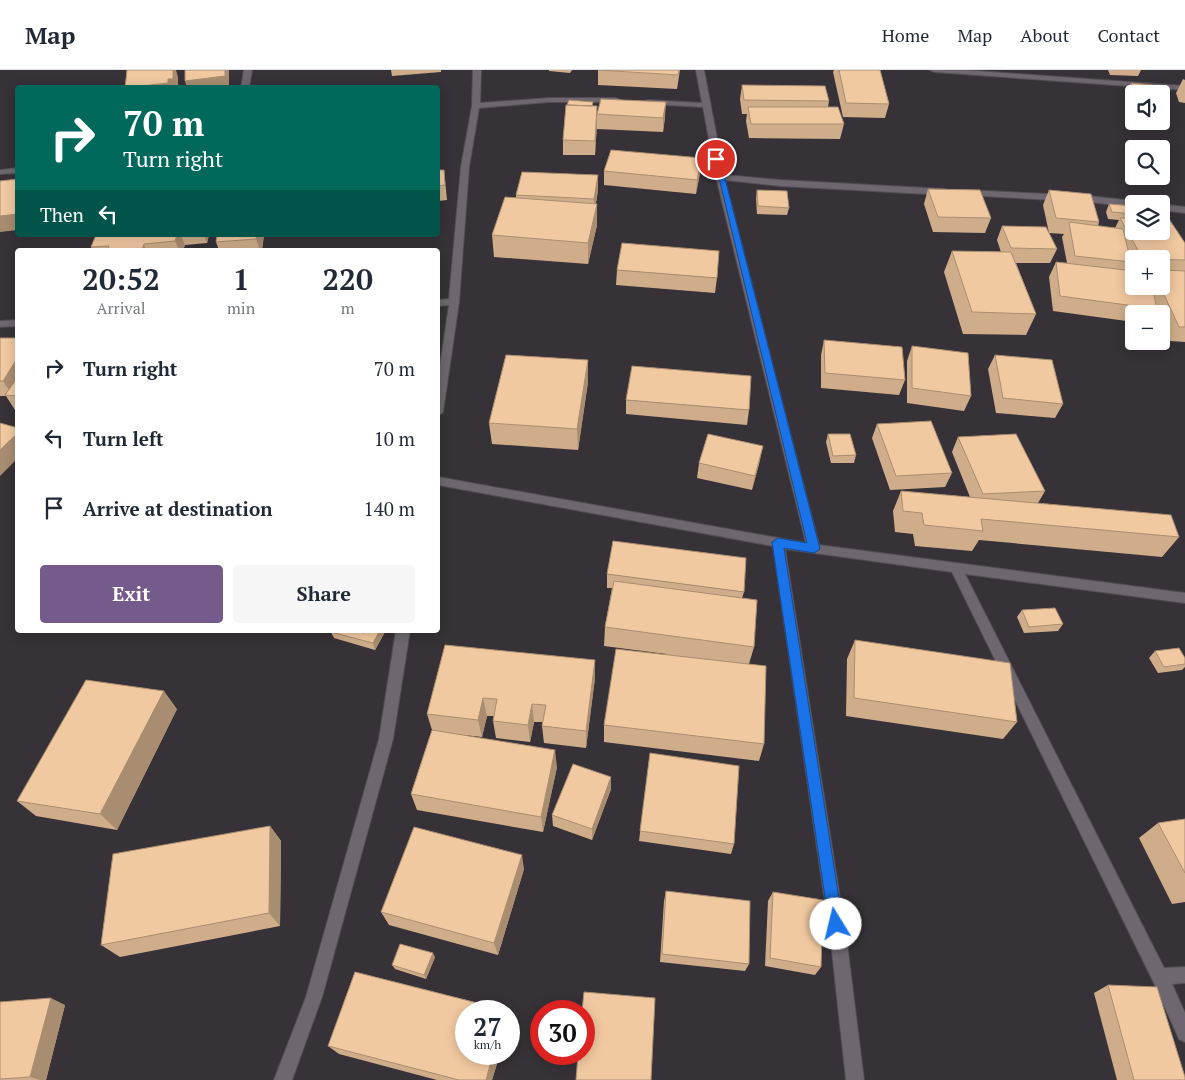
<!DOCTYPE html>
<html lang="en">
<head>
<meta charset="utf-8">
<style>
  :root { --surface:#fff; --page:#f6f6f7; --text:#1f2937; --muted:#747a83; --line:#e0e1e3; --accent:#755b8b }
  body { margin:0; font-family:"PT Serif",serif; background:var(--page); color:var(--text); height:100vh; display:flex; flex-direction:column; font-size:19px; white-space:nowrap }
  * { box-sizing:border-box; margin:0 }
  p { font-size:16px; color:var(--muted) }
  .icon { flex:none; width:28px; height:28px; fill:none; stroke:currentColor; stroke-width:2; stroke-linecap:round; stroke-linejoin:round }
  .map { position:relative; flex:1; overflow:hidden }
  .panel { position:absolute; left:15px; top:178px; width:425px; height:385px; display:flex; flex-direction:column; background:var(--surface); border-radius:5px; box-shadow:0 2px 12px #0003 }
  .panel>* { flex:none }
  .banner { position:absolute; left:15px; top:15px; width:425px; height:152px; border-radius:5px; box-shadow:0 2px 12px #0003; background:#00695c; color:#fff; overflow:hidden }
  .tools { position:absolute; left:1125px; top:15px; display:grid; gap:10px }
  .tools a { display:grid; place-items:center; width:45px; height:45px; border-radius:5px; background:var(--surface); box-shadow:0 2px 12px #0003; font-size:25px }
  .speed { position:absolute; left:455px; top:930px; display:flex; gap:10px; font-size:25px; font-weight:700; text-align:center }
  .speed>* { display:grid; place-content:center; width:65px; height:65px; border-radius:50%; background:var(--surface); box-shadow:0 2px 12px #0003; line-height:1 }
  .speed small { font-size:12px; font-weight:400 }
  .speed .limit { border:8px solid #d22; background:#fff; color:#111 }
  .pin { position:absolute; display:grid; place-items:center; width:42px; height:42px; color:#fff; margin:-21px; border:2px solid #fff; border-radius:50%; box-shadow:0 1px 5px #0007 }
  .me { position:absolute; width:55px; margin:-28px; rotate:351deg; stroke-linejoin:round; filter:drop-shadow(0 0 4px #0008) }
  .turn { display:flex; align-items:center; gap:18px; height:105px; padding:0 25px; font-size:22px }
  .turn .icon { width:65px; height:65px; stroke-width:2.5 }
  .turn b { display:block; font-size:35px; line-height:42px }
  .then { display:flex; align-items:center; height:48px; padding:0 25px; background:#0003; gap:10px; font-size:19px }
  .eta { display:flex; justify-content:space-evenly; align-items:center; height:85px; text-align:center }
  .eta b { font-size:30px; font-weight:700; line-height:35px }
  .cta { display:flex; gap:10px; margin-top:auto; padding:10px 25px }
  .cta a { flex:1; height:58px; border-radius:5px; background:var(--accent); color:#fff; font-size:20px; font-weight:700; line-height:58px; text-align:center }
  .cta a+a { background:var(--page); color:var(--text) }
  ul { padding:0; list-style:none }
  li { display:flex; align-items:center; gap:15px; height:70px; padding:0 25px }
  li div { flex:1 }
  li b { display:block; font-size:19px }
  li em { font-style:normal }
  header { display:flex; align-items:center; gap:30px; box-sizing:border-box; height:70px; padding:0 25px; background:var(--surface); border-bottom:1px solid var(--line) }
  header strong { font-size:24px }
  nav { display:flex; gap:28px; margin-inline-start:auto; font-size:18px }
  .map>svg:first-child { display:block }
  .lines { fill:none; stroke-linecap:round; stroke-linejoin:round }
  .minor-casing { stroke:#524d53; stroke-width:2 }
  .minor { fill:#6e676f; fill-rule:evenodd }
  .wall { fill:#cfad8a; fill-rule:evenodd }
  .shaded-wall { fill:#a98d70 }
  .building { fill:#f1c9a0; stroke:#a98d70 }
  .route { fill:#1a73e8; stroke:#114b97 }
</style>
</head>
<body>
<header>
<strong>Map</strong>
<nav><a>Home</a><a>Map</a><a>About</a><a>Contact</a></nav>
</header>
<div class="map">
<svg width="1185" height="1010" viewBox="0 0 1185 1010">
  <rect width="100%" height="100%" fill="#373138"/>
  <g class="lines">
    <g class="minor-casing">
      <path id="minor" d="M244,0H252L249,18H241Z
        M473,0H481L480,33L549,28H616L620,30L616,32H549L479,38L469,97L459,232L443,342L438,346V309L449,235L438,236V230L449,229L461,97L472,36Z
        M696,0H704L724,105L780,110L945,119L949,122L945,125L780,116L725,110L819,475L1185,523V533L965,504L1164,898L1185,897V913L1172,914L1185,943V972L1179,969L1154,913L952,502L785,479L847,873L864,1010H846L831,873L773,476L438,415V407L806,473L716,107L703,37L648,34L644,32L648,30L702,33Z
        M930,0H964L1185,16V20L934,2Z
        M18,98V103L0,104V100Z
        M965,120L1089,126L1134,131L1138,134H1134V137L1089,132L962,125V121Z
        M1161,134L1185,137V143L1161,140Z
        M18,250V256L0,257V251Z
        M396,560H410L393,669L322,927L292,1010H274L306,927L379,669Z"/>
    </g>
    <use href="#minor" class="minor"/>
  </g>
  <path class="wall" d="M391,0H441V2L392,6Z
    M549,0H572L570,3L549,1Z
    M598,0H680L677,19L598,15Z
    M834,0H880L889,34L885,48L843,47L833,2Z
    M1108,0H1141L1138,6L1110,5Z
    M1183,9L1185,10V33L1179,32L1176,23Z
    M1131,13L1155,23L1154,24H1134V29L1131,28L1127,20Z
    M742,15L829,31L828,37L844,54L840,69L749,68L746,51L747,44H742L740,29Z
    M593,36L597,43L665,47L663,62L597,59V53L595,85H563V70Z
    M702,88L700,103L696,124L604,115V101Z
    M438,100H444L447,130L438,131Z
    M598,105V120L596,133L597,155L588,194L494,187L492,165L516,127V125Z
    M928,119L991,148L985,163L933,162L924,134Z
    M757,120L789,138L787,145L757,144L756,128Z
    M1049,120L1099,152L1098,156L1115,158L1119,150L1108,149L1106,142L1109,134L1134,136V161L1185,173V272L1170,271L1161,253V244H1157L1156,241L1154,244H1134V252L1053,241L1049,207L1056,192L1067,193L1062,167L1064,164L1049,163L1057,179L1050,193H1016L1036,244L1026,265L963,264L944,202L952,181L1001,182L997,170L1002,156L1049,163L1043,135ZM1134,189H1161V216H1134L1126,201L1130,194L1134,201Z
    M96,165H209L207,173L185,175L183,180H92L91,177Z
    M217,165H264L262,180H219L216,172Z
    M617,200L717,208L715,223L616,215Z
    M0,268H18V340H15L6,326H0Z
    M824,270L905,310L899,325L821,318V285Z
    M912,276L971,326L964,341L907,333V291Z
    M995,285L1063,334L1055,348L996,343L988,299Z
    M588,290V312L578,380L492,374L489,353Z
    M626,330L749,340L747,355L626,344Z
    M877,354L952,403L945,417L890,420L872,368Z
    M828,364L856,385L854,393H831L826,372Z
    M958,367L1045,421L1038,433L1179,467L1162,487L979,470L972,481L915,476L913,464L895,462L893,441L901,421L970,427L952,382Z
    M760,390L752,420L697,408L699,393Z
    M607,504L744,522L742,528L754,577L749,594L764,674L759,691L604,672V655L666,584L604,576L605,557L612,518H607Z
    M1022,540L1063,554L1058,561L1024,563L1017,547Z
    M386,560L375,580L334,568L331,562Z
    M855,570L1017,652L1003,669L846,646L847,589Z
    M445,575L595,608L586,678L544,673L542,656L543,652H534L530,672L496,668L493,651L494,646H487L482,667L464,665L557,697L543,762L417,740L411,724L432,660L427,644Z
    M1155,581L1185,588V597L1182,600L1158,603L1149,588Z
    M177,639L117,760L36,746L17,731Z
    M650,683L734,774L731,784L639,771Z
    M611,719L592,770L553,756L552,745Z
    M1185,749V832L1172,834L1139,768L1158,753Z
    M270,756L281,771L280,856L120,887L101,875Z
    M524,799L498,885L389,855L381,842Z
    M666,821L749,894L745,901L660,892L664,831Z
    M773,822L821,897L815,905L765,896L768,831Z
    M435,887L426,909L395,899L392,895Z
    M355,902L505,940L506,941H466V984H500L492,1010H437L339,984L328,976Z
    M1108,915L1185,1010H1117L1094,923Z
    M0,932L65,935L46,1010H0Z"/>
  <path class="shaded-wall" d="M173,0H176L178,7V18H129L168,9Z
    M225,0H229V18H187L185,11Z
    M666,32L665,47L663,62V48Z
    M597,36V53L595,85V71Z
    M702,88L700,103L696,124L697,110Z
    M598,105V120L594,144V129Z
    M597,134V155L588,194V173Z
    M18,144V160L0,162V146Z
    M177,165H181L185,175L183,180H179L175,171Z
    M204,165H209L207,173Z
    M257,165H264L262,180H260L256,169Z
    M144,174L146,180H142Z
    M18,287V318L13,326L3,311Z
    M588,290V312L578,380L577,359Z
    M18,363V388L0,406V380Z
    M763,376L760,390L752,420L755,406Z
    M380,560H386L375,580L373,573Z
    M595,590V608L586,678V661Z
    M164,621L177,639L117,760L100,744Z
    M483,628L487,646L482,667L478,650Z
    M532,634L534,652L530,672L528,655Z
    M555,680L557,697L543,762L541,747Z
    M611,707V719L592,770V759Z
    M270,756L281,771L280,856L269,843Z
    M522,785L524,799L498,885L494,873Z
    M433,883L435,887L426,909L424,905Z
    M51,928L65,935L46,1010H40L30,1007Z
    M493,984H500L492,1010H486Z"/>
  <path class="building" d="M127,0H173V9H168V13L125,18Z
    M185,0H225V6L185,11Z
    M598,0H679L678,5Z
    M839,0H880L889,34L846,33Z
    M1131,13L1152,15L1155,23L1134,21Z
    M742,15L825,16L829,31L744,30Z
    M601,29L666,32L663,48L597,44Z
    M569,30L593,32L592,36L567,35Z
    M566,35L597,36L595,71L563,70Z
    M748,37H838L844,54H751Z
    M611,80L702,88L697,110L604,101Z
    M438,100H444L445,115L438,116Z
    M522,102L598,105L594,129L516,125Z
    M18,109V144L0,146V111Z
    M928,119L980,120L991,148L938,147Z
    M757,120L787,121L789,138L758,136Z
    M1049,120L1091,124L1099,152L1056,148Z
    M505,127L597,134L588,173L492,165Z
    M1109,134L1134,136V144L1112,142Z
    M1120,148H1134V161H1161V149H1169L1185,173V190L1143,189Z
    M1069,152L1123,159L1131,192L1075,186Z
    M1002,156L1046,157L1057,179L1011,178Z
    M96,165H177L175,171L144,174L142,180H108L109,176L91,177Z
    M217,165H257L256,169L216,172Z
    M622,173L719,181L717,208L617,200Z
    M952,181L1011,182L1036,244L972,242Z
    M1056,192L1134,201V216H1152L1157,239L1060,226Z
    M1161,200L1185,201V257H1179L1160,216H1161Z
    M0,268H18V287L3,311H0Z
    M824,270L902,277L905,310L825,303Z
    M912,276L968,283L971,326L912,318Z
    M506,285L588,290L577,359L489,353Z
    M995,285L1052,290L1063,334L1003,328Z
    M632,296L751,306L749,340L626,330Z
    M18,307V326L5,325Z
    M931,351L952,403L896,406L877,354Z
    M0,353L18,358V363L0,380Z
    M708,364L763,376L755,406L699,393Z
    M828,364H850L856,385L833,386Z
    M1016,364L1045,421L983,424L958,367Z
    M901,421L1171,445L1179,467L981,449L983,461L924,455L922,443L903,441Z
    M613,471L746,488L744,522L607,504Z
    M614,511L757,530L754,577L605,557Z
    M1055,538L1063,554L1029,557L1022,540Z
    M332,560H380L373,573L331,562Z
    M855,570L1010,593L1017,652L854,628Z
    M445,575L595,590L586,661L542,656L546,635L532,634L528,655L493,651L497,629L483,628L478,650L427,644Z
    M1179,578L1185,588V594L1164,597L1155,581Z
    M616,579L766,596L764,674L604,655Z
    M86,610L164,621L100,744L17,731Z
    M432,660L555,680L541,747L411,724Z
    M650,683L739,696L734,774L640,761Z
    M573,694L611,707L592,759L552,745Z
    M1185,749V803L1158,753Z
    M270,756L269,843L101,875L113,784Z
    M414,757L522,785L494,873L381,842Z
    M666,821L750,831L749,894L662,884Z
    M773,822L823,830L821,897L770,888Z
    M400,874L433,883L424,905L392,895Z
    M355,902L505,940V941H466V984H493L486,1010H459L328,976Z
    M1108,915L1157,917L1185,1007V1010H1134Z
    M584,922L655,928L651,1010H576L578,984H584V941H582Z
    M51,928L30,1007L0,1009V932Z"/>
  <path class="route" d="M714,87L720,89L820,479L814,483L784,478L843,854L841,859L836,861L831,859L829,854L772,472L778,468L807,473Z"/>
</svg>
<div class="tools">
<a><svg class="icon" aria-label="sound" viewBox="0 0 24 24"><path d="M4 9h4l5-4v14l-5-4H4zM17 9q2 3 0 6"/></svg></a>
<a><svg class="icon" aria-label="search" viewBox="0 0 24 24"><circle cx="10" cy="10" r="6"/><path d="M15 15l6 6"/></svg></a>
<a><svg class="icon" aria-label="layers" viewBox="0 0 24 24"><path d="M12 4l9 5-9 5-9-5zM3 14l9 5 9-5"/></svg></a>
<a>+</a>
<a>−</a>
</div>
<div class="speed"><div>27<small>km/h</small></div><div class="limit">30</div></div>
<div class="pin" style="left:716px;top:89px;background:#d93025"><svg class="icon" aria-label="arrive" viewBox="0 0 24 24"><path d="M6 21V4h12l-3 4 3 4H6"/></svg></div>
<svg class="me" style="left:836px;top:854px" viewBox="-20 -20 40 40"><circle r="19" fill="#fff"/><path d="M0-13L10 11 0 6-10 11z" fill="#1a73e8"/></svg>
<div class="banner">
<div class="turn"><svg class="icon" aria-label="right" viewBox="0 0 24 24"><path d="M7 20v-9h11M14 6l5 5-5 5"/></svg><div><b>70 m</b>Turn right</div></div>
<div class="then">Then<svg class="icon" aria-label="left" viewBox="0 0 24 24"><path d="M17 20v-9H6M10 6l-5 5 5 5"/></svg></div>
</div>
<section class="panel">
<div class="eta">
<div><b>20:52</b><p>Arrival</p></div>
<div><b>1</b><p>min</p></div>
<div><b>220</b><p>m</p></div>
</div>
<ul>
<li><svg class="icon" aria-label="right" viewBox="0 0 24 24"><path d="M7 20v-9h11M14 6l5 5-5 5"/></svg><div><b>Turn right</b></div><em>70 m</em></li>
<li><svg class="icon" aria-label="left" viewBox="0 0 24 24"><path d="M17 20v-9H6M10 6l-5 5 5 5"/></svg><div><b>Turn left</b></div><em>10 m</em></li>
<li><svg class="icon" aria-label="arrive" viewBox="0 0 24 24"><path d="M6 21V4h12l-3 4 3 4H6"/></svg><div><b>Arrive at destination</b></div><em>140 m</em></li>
</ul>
<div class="cta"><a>Exit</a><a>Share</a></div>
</section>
</div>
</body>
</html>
